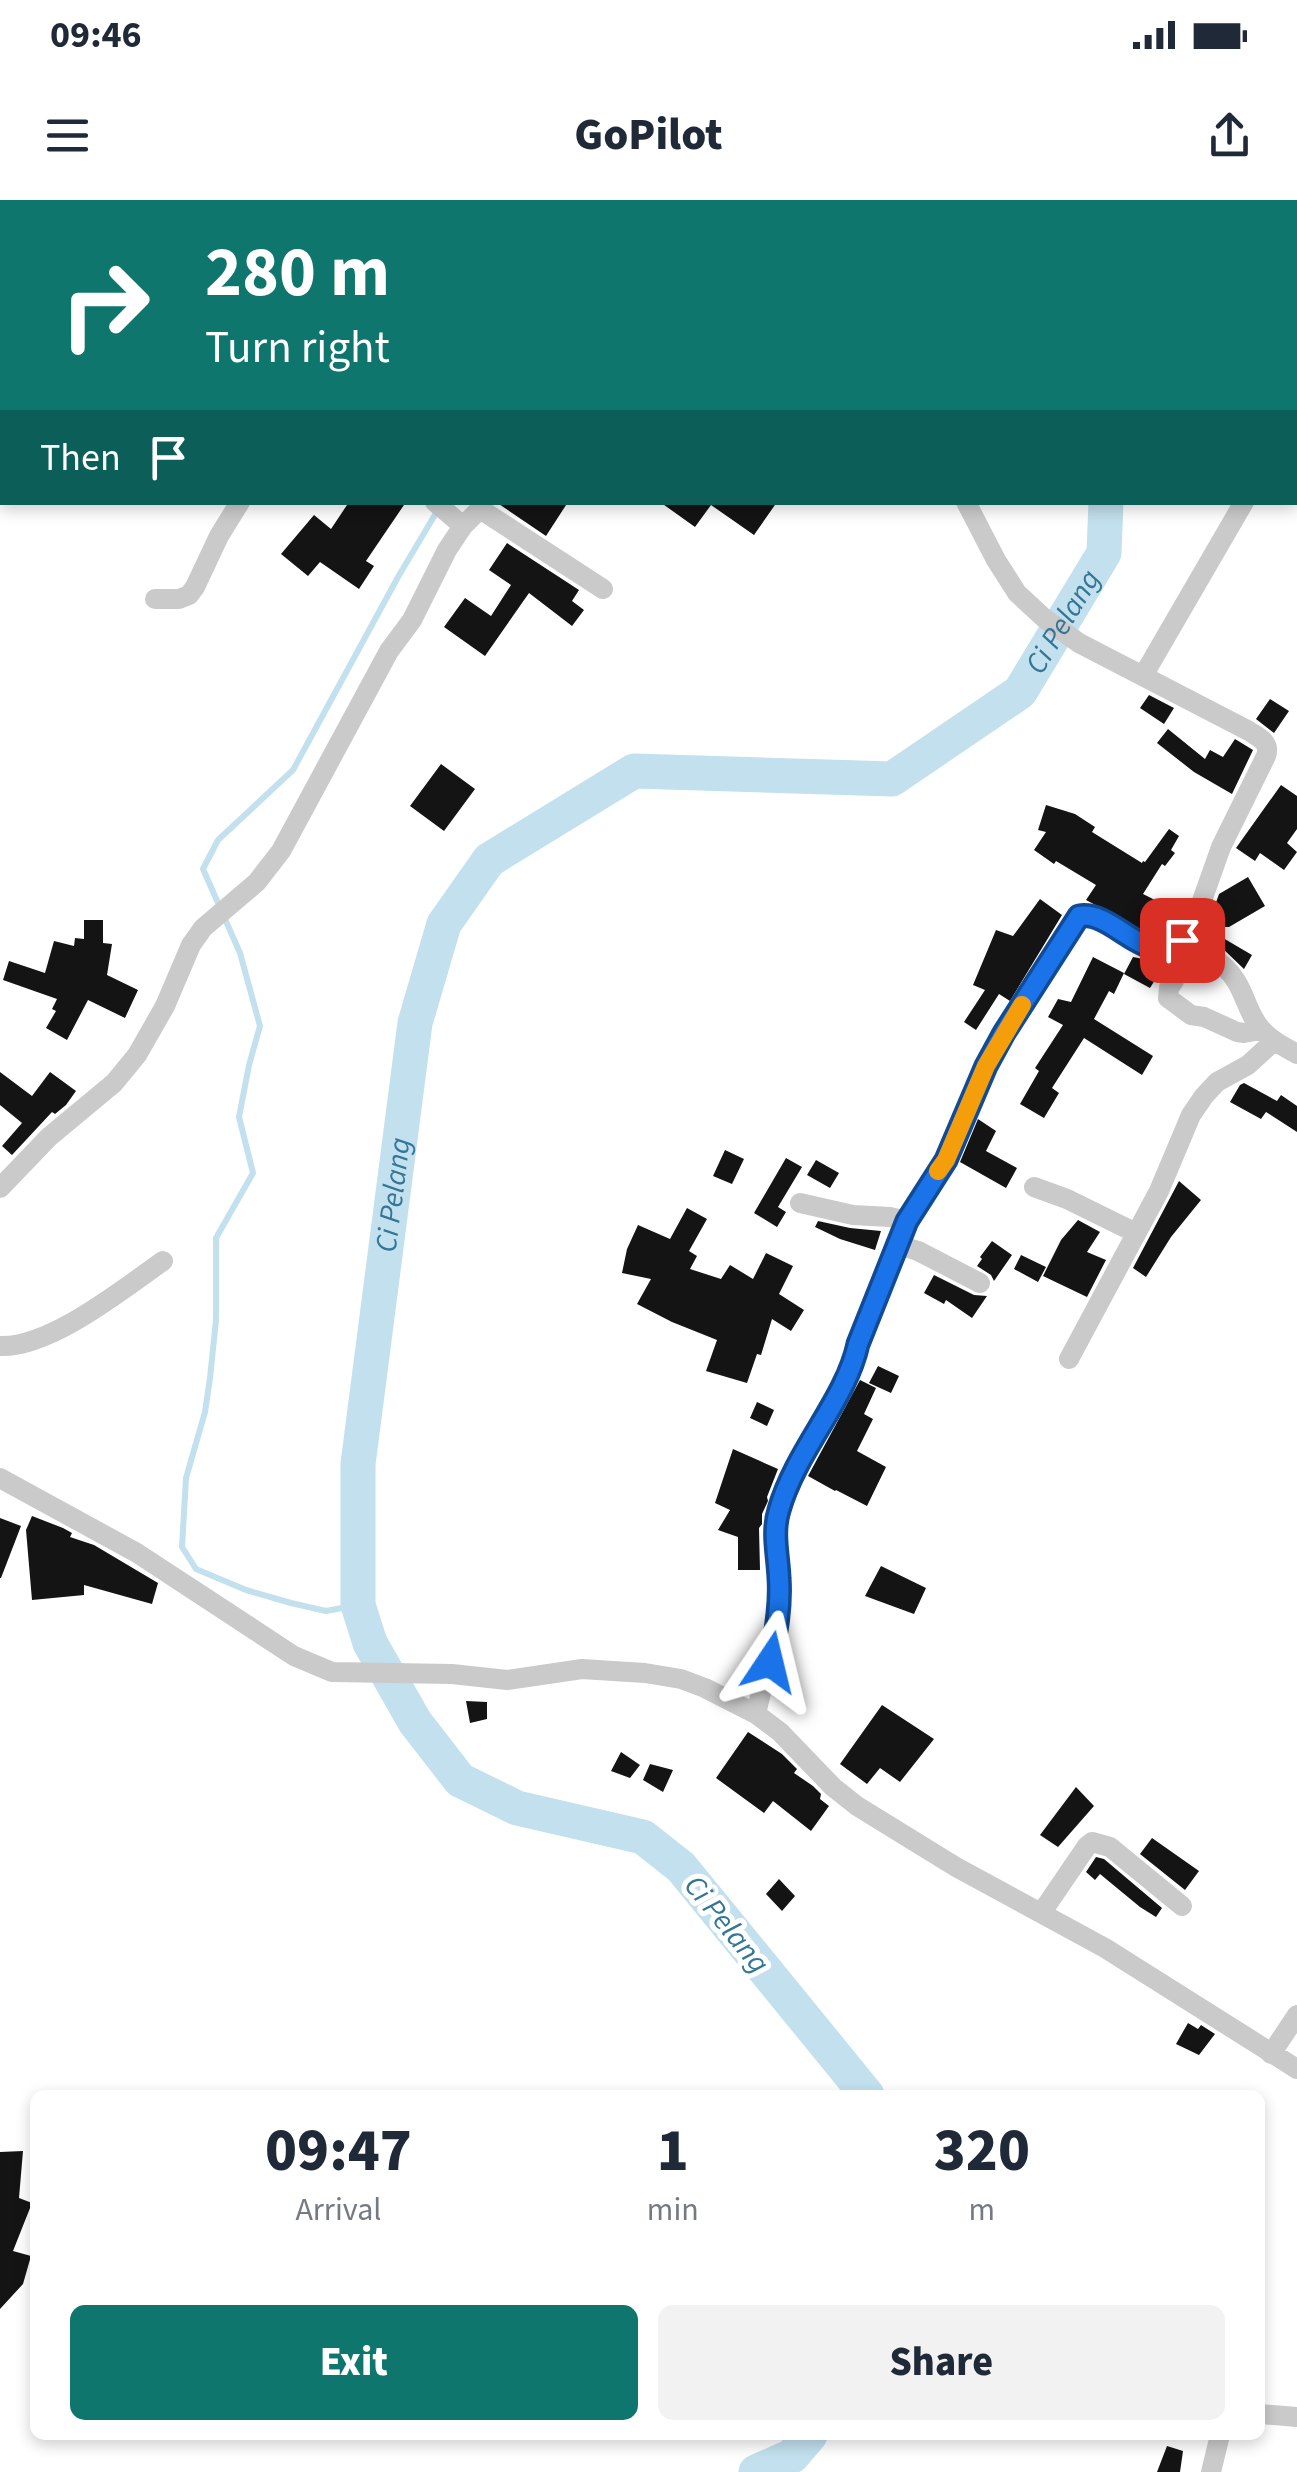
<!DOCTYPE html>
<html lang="en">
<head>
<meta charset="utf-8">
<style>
  :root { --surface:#fff; --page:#f2f2f3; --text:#1f2937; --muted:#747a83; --accent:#0f766e }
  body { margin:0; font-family:"Source Sans 3",sans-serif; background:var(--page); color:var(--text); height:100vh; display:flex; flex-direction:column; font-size:38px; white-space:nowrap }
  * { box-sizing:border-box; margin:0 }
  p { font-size:32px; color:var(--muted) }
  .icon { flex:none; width:55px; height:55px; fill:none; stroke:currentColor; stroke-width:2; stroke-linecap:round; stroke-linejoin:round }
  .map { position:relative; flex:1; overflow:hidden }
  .drawer { position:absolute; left:30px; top:1890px; width:1235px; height:350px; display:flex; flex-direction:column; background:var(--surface); border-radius:15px; box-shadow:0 5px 15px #0003 }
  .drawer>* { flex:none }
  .guide { position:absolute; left:0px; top:0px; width:1298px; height:305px; box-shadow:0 5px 15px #0003; background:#0f766e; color:#fff; overflow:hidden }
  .pin { position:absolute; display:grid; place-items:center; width:85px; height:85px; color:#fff; margin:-42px; border-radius:20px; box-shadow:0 5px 15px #0006 }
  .me { position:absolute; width:110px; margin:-55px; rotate:10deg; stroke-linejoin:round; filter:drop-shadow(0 0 8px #0008) }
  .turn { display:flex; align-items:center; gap:35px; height:210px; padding:0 40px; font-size:45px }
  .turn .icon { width:130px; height:130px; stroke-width:2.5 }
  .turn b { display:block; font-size:70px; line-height:85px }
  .then { display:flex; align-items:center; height:95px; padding:0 40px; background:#0003; gap:20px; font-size:38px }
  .eta { display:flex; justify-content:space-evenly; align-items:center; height:170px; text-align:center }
  .eta b { font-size:60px; font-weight:800; line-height:70px }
  .action { display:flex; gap:20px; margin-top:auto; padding:20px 40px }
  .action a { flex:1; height:115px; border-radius:15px; background:var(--accent); color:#fff; font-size:40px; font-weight:800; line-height:115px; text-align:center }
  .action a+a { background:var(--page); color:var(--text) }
  .status { display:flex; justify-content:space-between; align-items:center; height:70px; padding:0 50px; background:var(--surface); direction:ltr }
  .status svg { height:28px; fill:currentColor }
  header { display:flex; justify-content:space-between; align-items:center; height:130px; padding:0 40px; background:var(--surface); font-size:45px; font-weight:800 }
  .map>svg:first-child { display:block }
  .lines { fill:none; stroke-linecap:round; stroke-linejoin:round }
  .stream { stroke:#c2e0ee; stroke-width:6 }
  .river { stroke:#c2e0ee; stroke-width:35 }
  .building { fill:#141414 }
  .minor { stroke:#cacaca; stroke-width:20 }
  .route-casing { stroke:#114b97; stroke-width:25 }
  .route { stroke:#1a73e8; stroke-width:18 }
  .slow { stroke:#f59e0b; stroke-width:18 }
  .labels { text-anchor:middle; stroke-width:10; stroke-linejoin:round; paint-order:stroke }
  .water-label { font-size:30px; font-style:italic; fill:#337696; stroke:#fff }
</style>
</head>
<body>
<div class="status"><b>09:46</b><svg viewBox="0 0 49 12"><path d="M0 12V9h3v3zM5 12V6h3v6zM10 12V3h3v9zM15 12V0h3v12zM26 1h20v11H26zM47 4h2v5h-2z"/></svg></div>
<header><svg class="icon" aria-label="menu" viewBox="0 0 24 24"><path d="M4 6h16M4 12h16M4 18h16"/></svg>GoPilot<svg class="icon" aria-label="share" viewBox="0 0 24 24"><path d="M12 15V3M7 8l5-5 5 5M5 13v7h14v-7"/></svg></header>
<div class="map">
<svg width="1297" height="2272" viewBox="0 0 1297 2272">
  <rect width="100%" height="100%" fill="#fff"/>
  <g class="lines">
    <path class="stream" d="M342,2V0
      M358,1405L326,1411L291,1403L246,1390L196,1369L182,1347L186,1278L205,1212L210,1178L216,1120V1038L253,973L239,917L249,865L260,826L240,753L203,669L218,640L293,570L398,377L439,308"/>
    <g class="river">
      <path d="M1141,2L1142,0"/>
      <path id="s1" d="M867,1895L681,1667L643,1637L517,1608L460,1580L415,1522L370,1443L358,1405V1264L415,823L444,724L489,660L634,571L892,579L1020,492L1104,353L1106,302"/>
      <path d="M756,2272L792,2256L810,2235"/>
    </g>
  </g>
  <path class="building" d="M349,302H406L366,361L374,366L359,389L320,362L308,376L281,354L314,315L331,329Z
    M496,302H568L546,336Z
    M660,302H777L754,335L711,305L695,327Z
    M507,343L579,390L572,401L584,410L572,426L529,393L485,456L444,427L465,398L491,416L511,385L489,370Z
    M1149,495L1174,508L1164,524L1140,508Z
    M1270,499L1289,511L1274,533L1256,519Z
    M1168,529L1205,559L1210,550L1223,557L1235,539L1253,550L1232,594L1194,572L1157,543Z
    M441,564L475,589L444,631L410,606Z
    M1281,585L1297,596V629L1287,643L1297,652L1284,670L1260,653L1255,661L1236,648Z
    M1046,605L1075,614L1095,627L1092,632L1142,663L1143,661L1145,662L1169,629L1179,636L1171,650L1175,653L1165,666L1162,664L1143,694L1183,714L1179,725L1148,733L1086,700L1096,685L1056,661L1054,664L1034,650L1046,632L1038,630Z
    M1248,677L1265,706L1229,727H1222L1213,711L1219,694Z
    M1040,699L1062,715L1010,801L999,794L976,830L964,822L985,790L973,785L996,730L1013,736Z
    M84,720H103V743L112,744L107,775L138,790L125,818L88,800L67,840L46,828L56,811L52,809L57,799L3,780L9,761L45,773L54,741L74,746L75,738L84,739Z
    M1223,738L1252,755L1244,769L1219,745Z
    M1170,756L1150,788L1124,774L1133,757L1153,761Z
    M1093,757L1124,773L1114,794L1109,791L1094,819L1153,856L1142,875L1084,838L1052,888L1059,893L1044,918L1020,904L1039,871L1035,868L1063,825L1048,817L1058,799L1071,802Z
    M0,872L32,896L50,872L76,891L66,905L55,914L52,912L12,955L2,946L22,923L0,905Z
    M1244,883L1277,901L1281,895L1297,906V932L1266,912L1261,919L1230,902L1240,885Z
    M978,919L996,931L986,951L1017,968L1006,988L960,962Z
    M725,950L744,959L732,984L713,976Z
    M786,958L802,967L778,1007L786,1012L777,1027L754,1013Z
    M816,960L839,973L830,988L807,975Z
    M1179,981L1201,1000L1171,1037L1146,1077L1133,1068Z
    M687,1008L707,1019L689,1051L697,1056L690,1069L721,1079L730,1065L753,1079L766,1053L793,1066L779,1094L804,1110L791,1131L772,1119L761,1155L757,1154L747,1183L706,1171L717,1140L672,1122L637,1104L651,1079L622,1073L627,1049L638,1025L670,1039Z
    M1078,1020L1100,1032L1087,1052L1106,1060L1087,1097L1043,1076L1061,1040Z
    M818,1021L850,1028L881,1031L875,1050L840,1039L815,1027Z
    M992,1041L1012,1055L994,1081L991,1075L977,1066L982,1059L980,1057Z
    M1021,1055L1046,1067L1038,1082L1014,1069Z
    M934,1075L974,1095L987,1096L972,1118L946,1100L944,1104L924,1093Z
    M878,1166L899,1176L891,1193L869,1183Z
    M860,1180L876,1188L864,1214L873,1219L857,1251L886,1267L867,1306L836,1290L835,1291L808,1276Z
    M757,1202L774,1210L767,1226L750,1218Z
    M733,1249L778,1269L767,1297L768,1301L762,1314V1324L759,1328L760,1370H738V1337L718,1330L730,1310L715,1303Z
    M32,1316L63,1328L72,1333L70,1337L94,1345L158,1383L152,1404L84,1385V1395L32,1400L26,1330Z
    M0,1318L21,1326L1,1378H0Z
    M881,1366L926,1388L914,1414L865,1396Z
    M466,1501L487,1502V1519L470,1523Z
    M882,1505L934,1539L900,1582L880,1568L867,1584L840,1564Z
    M748,1532L782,1554L797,1569L794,1573L813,1586L821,1594L820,1599L829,1606L811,1631L773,1601L764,1613L716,1578Z
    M621,1552L640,1565L630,1578L611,1571Z
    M650,1564L673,1570L663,1592L643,1580Z
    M1076,1587L1094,1606L1058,1647L1040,1635Z
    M1152,1638L1199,1671L1185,1690L1140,1654Z
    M1096,1657L1104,1659L1162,1708L1156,1717L1140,1707L1100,1674L1095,1680L1086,1672Z
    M779,1679L795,1696L782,1711L766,1694Z
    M1188,1823L1198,1829L1201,1825L1215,1834L1199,1855L1176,1844Z
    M23,1951L19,1998L32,2003L13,2051L31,2056L23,2084L0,2109V1952Z
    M1167,2246L1183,2251L1180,2272H1157Z"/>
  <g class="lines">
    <path class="minor" d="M904,0L906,2
      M648,2L649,0
      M435,302L463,326
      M966,302L996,360L1017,393L1044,418L1079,443L1249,531C1258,537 1271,542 1266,556L1221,647L1187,743
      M480,309L603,389
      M155,399H179L189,395L195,387L219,336L240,302
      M1143,476L1244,302
      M1174,781L1169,788L1168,798L1191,815L1204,817L1237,832L1244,833L1261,830
      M1034,987L1067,999L1136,1033
      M0,988L49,937L114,883L137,855L165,806L191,745L203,728L257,682L281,651L389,451L412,420L447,350L463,326L480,309L483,302
      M800,1003L853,1015L890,1017L907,1021
      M899,1045L918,1051L980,1083
      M0,1146C50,1148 123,1089 163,1061
      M1069,1159L1159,991L1191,915L1204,896L1217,882L1248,865L1274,841
      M0,1278L137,1353L294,1456L332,1472L452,1474L507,1480L582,1469L613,1471L645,1473L681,1479L705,1488L756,1514L780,1532L833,1587L857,1606L956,1667L1105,1748L1297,1869
      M756,1514L777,1424L779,1395L775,1330L784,1294L813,1235L845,1181L907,1021L946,960L986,866L1075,720L1083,715C1106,718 1133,750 1153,747C1161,746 1169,740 1177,738C1197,746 1225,762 1236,781C1245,795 1248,812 1258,825C1268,839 1283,846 1297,854
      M1042,1712L1087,1646L1092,1642L1110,1647L1182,1706
      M1271,1854L1297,1815
      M1260,2214L1297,2217
      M1211,2272L1220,2235"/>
  </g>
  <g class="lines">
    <g class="route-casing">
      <path id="route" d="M770,1462C776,1434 781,1406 779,1378C778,1354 772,1333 779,1310C796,1250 846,1200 858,1144L907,1021L946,960L986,866L1004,833L1079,716C1104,712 1127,740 1150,747L1170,739L1182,740"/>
    </g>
    <use href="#route" class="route"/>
    <path class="slow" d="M938,971L946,960L986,866L1022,805"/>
  </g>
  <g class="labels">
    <g class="water-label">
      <text dy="10" stroke="none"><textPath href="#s1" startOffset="2172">Ci Pelang</textPath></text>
      <text dy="10" stroke="none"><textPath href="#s1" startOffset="1152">Ci Pelang</textPath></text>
      <text transform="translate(727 1724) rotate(51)" y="10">Ci Pelang</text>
    </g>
  </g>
</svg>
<div class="pin" style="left:1182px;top:740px;background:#d93025"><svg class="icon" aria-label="arrive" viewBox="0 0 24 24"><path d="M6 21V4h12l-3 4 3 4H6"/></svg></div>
<svg class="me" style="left:770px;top:1462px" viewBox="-20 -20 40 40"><path d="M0-17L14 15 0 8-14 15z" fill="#1a73e8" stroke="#fff" stroke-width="4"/></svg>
<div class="guide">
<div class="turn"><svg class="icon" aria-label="right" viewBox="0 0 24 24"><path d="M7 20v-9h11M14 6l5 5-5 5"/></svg><div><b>280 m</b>Turn right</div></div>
<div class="then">Then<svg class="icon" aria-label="arrive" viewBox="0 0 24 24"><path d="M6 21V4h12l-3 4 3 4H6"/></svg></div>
</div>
<section class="drawer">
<div class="eta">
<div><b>09:47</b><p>Arrival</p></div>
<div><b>1</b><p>min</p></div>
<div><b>320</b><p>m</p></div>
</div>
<div class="action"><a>Exit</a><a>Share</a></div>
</section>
</div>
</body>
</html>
